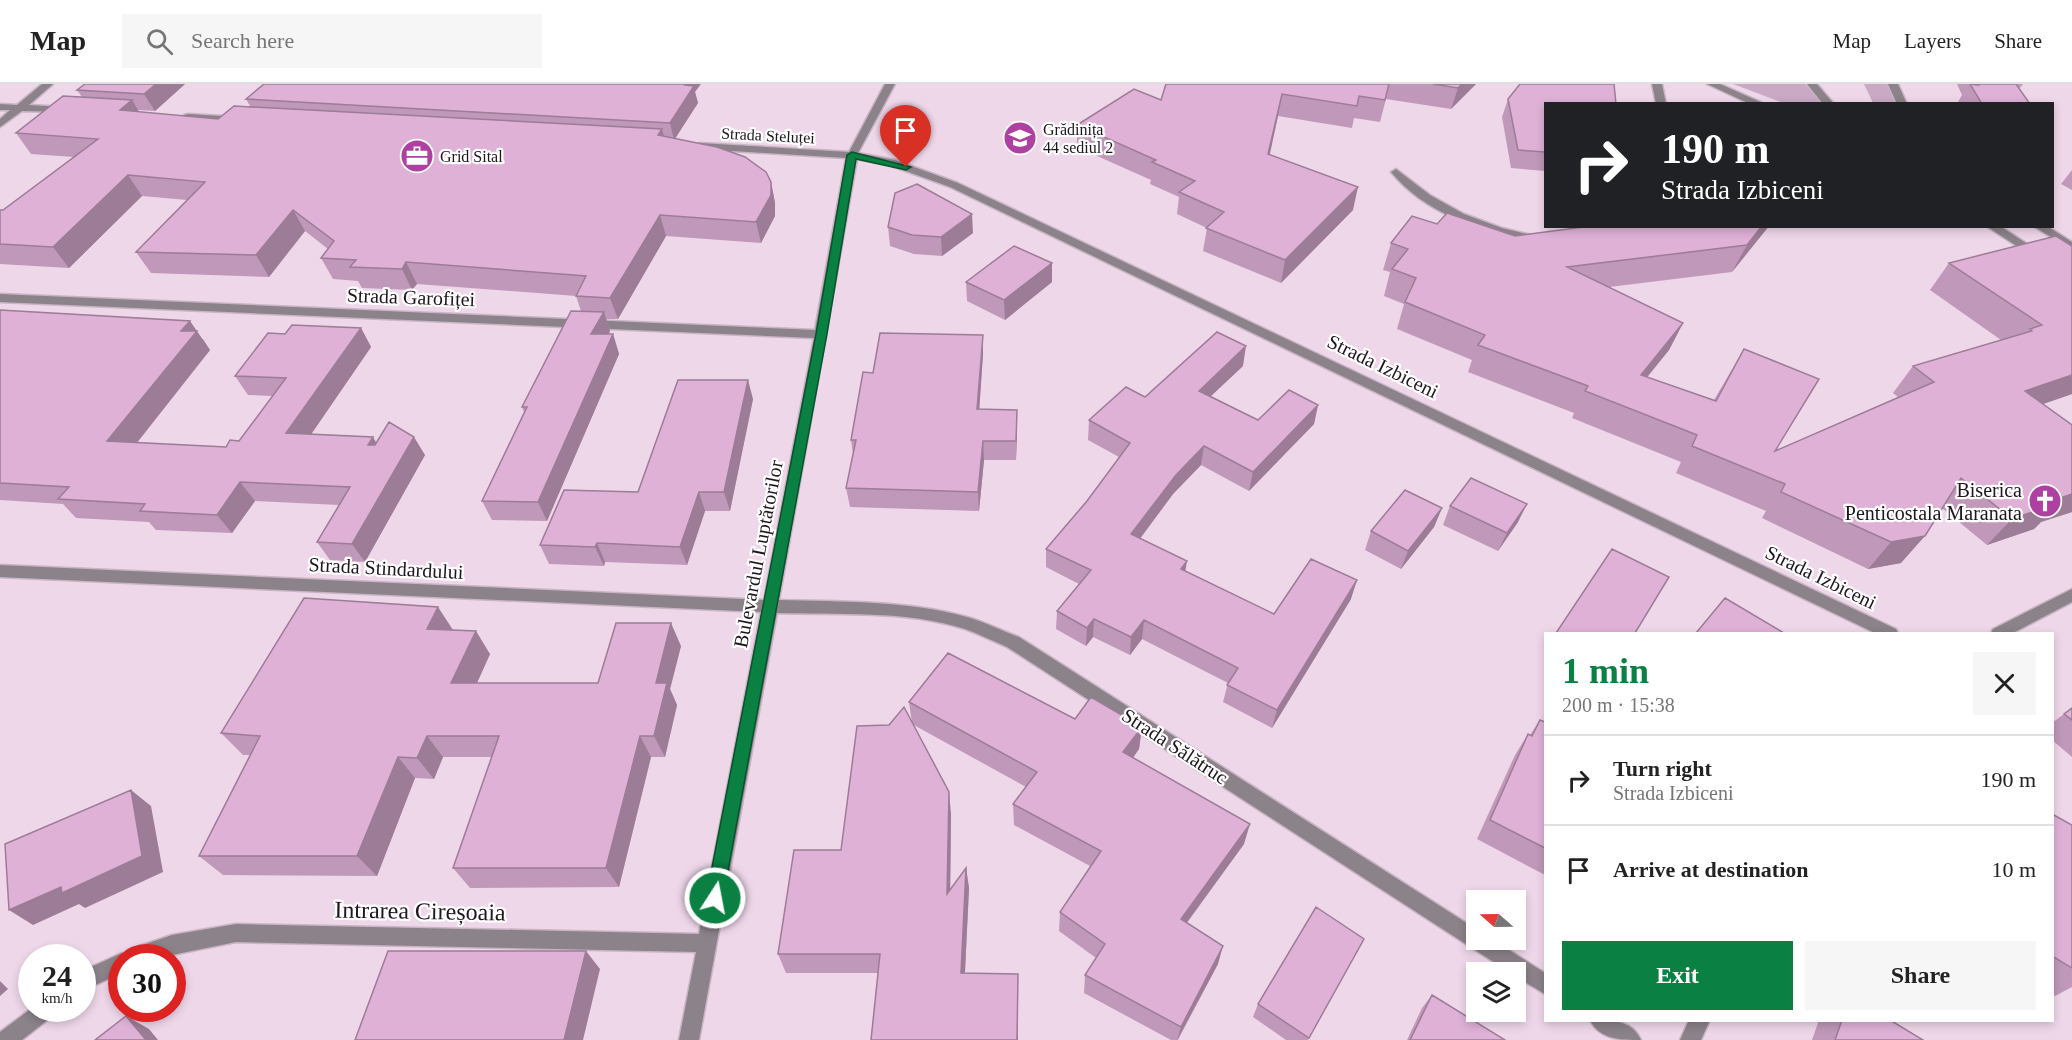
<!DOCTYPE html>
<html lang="en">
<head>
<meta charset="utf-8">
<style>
  :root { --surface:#fff; --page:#f6f6f6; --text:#222; --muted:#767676; --line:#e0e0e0; --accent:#0b8043 }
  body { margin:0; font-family:"Times New Roman",serif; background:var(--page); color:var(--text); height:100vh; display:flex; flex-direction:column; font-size:22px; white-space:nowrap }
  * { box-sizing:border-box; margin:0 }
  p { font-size:20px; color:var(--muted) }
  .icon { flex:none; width:33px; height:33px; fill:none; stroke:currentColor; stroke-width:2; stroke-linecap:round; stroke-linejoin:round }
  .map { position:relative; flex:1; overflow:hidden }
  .panel { position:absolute; left:1544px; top:548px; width:510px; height:390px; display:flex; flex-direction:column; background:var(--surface); border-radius:0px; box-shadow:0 3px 9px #0003 }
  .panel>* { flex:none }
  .banner { position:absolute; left:1544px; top:18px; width:510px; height:126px; border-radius:0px; box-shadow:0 3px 9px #0003; background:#202124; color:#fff; overflow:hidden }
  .needle { width:39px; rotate:290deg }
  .controls { position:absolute; left:1466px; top:806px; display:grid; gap:12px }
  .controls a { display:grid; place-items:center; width:60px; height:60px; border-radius:0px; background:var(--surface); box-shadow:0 3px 9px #0003; font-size:30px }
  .speed { position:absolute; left:18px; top:860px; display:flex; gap:12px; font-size:30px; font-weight:700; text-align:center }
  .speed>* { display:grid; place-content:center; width:78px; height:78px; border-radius:50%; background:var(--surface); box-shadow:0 3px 9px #0003; line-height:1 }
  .speed small { font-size:15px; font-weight:400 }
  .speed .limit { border:9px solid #d22; background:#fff; color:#111 }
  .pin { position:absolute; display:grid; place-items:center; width:51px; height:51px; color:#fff; margin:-62px -26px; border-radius:50% 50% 50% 0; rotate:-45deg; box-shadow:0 0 6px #0007 }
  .pin .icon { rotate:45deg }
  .me { position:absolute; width:66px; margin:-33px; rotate:11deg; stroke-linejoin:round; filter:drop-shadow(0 0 4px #0008) }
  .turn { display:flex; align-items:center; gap:21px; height:126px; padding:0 18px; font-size:27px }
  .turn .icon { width:78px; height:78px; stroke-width:2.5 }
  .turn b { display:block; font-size:42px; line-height:51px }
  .round { display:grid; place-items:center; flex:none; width:63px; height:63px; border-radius:0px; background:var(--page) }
  .headline { display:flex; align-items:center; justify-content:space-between; height:102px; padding:0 18px }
  h1 { font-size:36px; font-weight:700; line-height:45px; color:var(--accent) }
  .cta { display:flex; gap:12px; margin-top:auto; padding:12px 18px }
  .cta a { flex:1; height:69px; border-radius:0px; background:var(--accent); color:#fff; font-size:24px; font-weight:700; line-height:69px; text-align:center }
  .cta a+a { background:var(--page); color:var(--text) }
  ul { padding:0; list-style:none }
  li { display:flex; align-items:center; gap:18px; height:90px; padding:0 18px; border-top:2px solid var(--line) }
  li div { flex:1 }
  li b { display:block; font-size:22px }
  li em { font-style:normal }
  header { display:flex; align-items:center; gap:36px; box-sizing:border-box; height:84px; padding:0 30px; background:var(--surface); border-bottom:2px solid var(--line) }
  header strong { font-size:28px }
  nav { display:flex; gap:33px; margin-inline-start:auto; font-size:21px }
  .search { width:420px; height:54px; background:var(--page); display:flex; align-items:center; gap:15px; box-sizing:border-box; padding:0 21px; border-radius:0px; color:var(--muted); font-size:22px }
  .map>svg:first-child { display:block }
  .green { fill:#c9a9c3 }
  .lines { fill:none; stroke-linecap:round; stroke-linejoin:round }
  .service-casing { stroke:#c9b4c5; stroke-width:3 }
  .minor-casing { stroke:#c9b4c5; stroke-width:3 }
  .tertiary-casing { stroke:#c9b4c5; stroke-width:3 }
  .service { fill:#8c828a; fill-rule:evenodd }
  .minor { fill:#8c828a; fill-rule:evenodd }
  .tertiary { fill:#8c828a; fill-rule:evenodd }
  .wall { fill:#c098b9 }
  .shaded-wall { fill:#9c7c96 }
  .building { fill:#dfb1d7; stroke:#9c7c96; stroke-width:1.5 }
  .route { fill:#0b8043; stroke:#07532c; stroke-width:1.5 }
  .labels { text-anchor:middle; stroke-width:4.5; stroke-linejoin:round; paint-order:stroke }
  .far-poi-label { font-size:16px; fill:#1e161d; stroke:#fff; text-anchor:start }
  .far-street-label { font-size:16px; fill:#1e161d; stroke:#fff }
  .street-label { font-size:20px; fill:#1e161d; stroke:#fff }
  .poi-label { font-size:20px; fill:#1e161d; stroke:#fff; text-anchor:end }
  .near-street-label { font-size:24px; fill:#1e161d; stroke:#fff }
</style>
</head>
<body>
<header>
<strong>Map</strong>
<div class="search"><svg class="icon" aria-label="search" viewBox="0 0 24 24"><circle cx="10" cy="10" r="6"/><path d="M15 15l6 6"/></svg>Search here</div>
<nav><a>Map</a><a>Layers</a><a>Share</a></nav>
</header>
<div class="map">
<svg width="2072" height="956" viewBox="0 0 2072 956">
  <rect width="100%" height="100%" fill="#efd7ea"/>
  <path class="green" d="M1733,0H1805L1822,19H1783Z
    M1864,0H1890L1900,19H1873Z"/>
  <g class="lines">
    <g class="service-casing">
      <path id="service" d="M1652,0H1662L1666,20H1656Z
        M1396,85L1430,111L1464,130L1502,144L1540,153L1542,155L1536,158C1484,148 1426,131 1391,88Z"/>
    </g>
    <g class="minor-casing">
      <path id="minor" d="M42,0H53L29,21L65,23L70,26L69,28L22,27L0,43V35L10,26H0V20L17,21Z
        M885,0H895L858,69L895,76L958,99L1896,545L1898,549H1875L950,103L889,81L857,75L779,516C841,518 906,516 967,533C985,538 1002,547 1019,553L1476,845V855H1492L1545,889V910L1515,892V888H1509L1007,563C993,557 979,550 965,545C906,526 838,531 777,529L699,956H679L696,868L236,858L162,873H122V889L82,907V887L122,869L126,871L128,866L172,851L236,840L699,850L761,528L0,493V481L764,516L814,254L0,218V210L815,246L846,74L700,65L695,62L700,59L849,68Z
        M1707,0H1720L1765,20H1750Z
        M188,30L239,33L244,36L239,39L184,35V31Z
        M2072,505V518L2013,549H1991L1993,545Z
        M32,924H57L54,931L22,956H0V948Z
        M1590,936C1609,936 1632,935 1641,956C1622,956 1599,956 1590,936Z
        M1689,936H1710L1701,956H1680Z"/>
    </g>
    <g class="tertiary-casing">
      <path id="tertiary" d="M1807,0H1817L1834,20H1823Z
        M1888,0H1898L1907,20H1897Z
        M1986,142H2000L2072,189V198Z
        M2033,142H2047L2072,158V166Z"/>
    </g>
    <use href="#service" class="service"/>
    <use href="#minor" class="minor"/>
    <use href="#tertiary" class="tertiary"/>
  </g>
  <path class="wall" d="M85,0H185L155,27L138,26L139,28L218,35L250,22L246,15L695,8L698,19L675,55L771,98L775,119V132L761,159L666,152L618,235H606L610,247L609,250H613L619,270L547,437L492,436L482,417L524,328L522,323L581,227L576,212L417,200L412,206L362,204L358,197L333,195L321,174L328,165L305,147L269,193L151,189L136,168L187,116L142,112L69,184L0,180V126H3L74,73L31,70L16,49L82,13L77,6Z
    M1166,0H1476L1451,25L1386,15L1380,38L1354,34L1352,44L1278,32L1269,71L1353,126L1281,199L1203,167L1207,144L1177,130L1179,113L1150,100L1151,96L1077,63V41L1161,16Z
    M1957,0H2023L2019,5L2030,20H1959L1958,18L1962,11Z
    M1508,15L1545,20V87L1511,84L1502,33Z
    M2072,86V106L2061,100Z
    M1437,140L1515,152L1591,142H1769L1732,188L1609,203L1683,239L1669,266L1647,293L1714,316L1744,265L1775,367L1898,313L1893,309L1913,282L2001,256L1930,206L1949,179L2056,152L2072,310L2043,320L2072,341V428L2041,438L2034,445L1987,461L1942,424L1901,479L1868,485L1762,434L1766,427L1676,389L1681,378L1572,334L1574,329L1468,288L1472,276L1397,245L1404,220L1384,212L1390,188L1383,186L1391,159Z
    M888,143L973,149L942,172L914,170L890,162Z
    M1052,179V198L1005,236L967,217L966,198Z
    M0,226L203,255L210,266L137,359L226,363L239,357L273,312L248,311L235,292L285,250L361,244L371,263L311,350L376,359L425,371L365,478L330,476L317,458L339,421L255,417L232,449L156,446L149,438L76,434L63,420L0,416Z
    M983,270L979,325L1017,345L1016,376H984L979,427L850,423L846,404L853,370L851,356L873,289Z
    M1243,282L1211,312L1258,336L1318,321L1314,340L1249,407L1201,381L1173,410L1140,455L1185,487L1274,530L1351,515L1272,644L1223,618L1228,599L1142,555L1130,571L1093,553L1086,562L1056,545L1057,527L1079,500L1046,483V465L1087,417L1119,373L1088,356L1089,336L1145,313Z
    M753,315L730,427H705L687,481L605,478L604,482L549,480L540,461L638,408Z
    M1450,422L1518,438L1498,467L1443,441Z
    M1442,424L1434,443L1401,485L1365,466L1371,447Z
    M453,546L490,570L477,599H598L681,562L670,605L677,621L665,673H651L619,803L470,804L453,784L492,673H443L434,695L415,694L377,792L223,791L199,772L250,671H243L221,649Z
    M909,618L1075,635L1142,643L1139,665L1133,674L1244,760L1187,839L1218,880L1178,956H1171L1084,909L1085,891L1096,874L1059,847L1060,828L1090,782L1014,741L1013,720L1026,703L912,640L951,730L950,806L966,784L969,804L965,889L1019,908L878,889H786L778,870L841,766L889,641L912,639Z
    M2072,624V673L2052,656V639Z
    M1540,636L1545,638V791L1477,755L1515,671L1528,650L1530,651Z
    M2052,730L2072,819V903L2055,912L2052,910Z
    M1364,855L1308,956H1286L1253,933L1258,920Z
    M1432,911L1505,956H1407L1422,924Z
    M1819,936H1890L1923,956H1812Z"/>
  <path class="shaded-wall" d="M156,0H185L155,27L144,10Z
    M686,0H701L695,8L698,19L674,56L670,39Z
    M1462,0H1476L1451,25L1458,4Z
    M1282,10L1278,32L1265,93L1268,70Z
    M132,16L144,36L120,26Z
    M662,45L668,66L658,51Z
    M128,91L142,112L69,184L53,163Z
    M771,98L775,119V132L761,159L756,138Z
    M1358,103L1353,126L1281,199L1285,176Z
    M293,126L305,147L269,193L256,171Z
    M972,130L973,149L942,172L941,153Z
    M660,131L666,152L618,235L610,214Z
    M1762,142H1769L1732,188L1747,161Z
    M406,178L417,200L412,206L402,185Z
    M1052,179V198L1005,236L1004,216Z
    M604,228L610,247L598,269L591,250Z
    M190,237L210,266L123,376L107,357L181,247Z
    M1683,239L1669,266L1627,318L1641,291Z
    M361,244L371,263L299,368L286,349Z
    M613,250L619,270L547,437L538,418Z
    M983,251V270L978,345L977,325Z
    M1246,262L1243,282L1196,326L1199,307Z
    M2072,291V310L2002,334L2025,307Z
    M748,296L753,315L730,427L724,408Z
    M1318,321L1314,340L1249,407L1253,388Z
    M1017,326V345L1016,376V357Z
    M373,353L384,372L368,361Z
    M414,353L425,371L365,478L352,460Z
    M983,357L984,376L979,427L978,408Z
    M1204,362L1201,381L1173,410L1129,469L1131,450L1176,391Z
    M240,398L255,417L232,449L217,431Z
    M699,408L705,427L687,481L680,463Z
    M2072,410V428L2041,438L2034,445L1987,461L2012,435L2057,415Z
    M1527,420L1518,438L1498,467L1507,449Z
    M1442,424L1434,443L1401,485L1408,467Z
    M1925,452L1901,479L1868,485L1891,458Z
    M597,459L605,478L604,482L595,463Z
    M1187,477L1184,495L1181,485Z
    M1357,496L1351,515L1272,644L1277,626Z
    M438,523L453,546L427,545Z
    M1094,535L1093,553L1086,562L1087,544Z
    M1144,536L1142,555L1130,571L1131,553Z
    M671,539L681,562L670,605L677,621L665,673L654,652L656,599Z
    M476,547L490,570L467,621L451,599Z
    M1142,643L1139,665L1121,690L1123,668Z
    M427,652L443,673L434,695L417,674Z
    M640,652L651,673L619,803L606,784Z
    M398,673L415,694L377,792L357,772Z
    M131,706L151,722L163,788L85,824L79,820L33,841L9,826Z
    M949,708L951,730L950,830L947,810Z
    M1250,740L1244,760L1176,853L1181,835Z
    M966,784L969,804L964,907L961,889Z
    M1223,862L1218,880L1177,956L1181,943Z
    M586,867L600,885L583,956H564Z
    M1018,890V956H1017Z
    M0,897L8,905L0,912Z
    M126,932L149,945L158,956H146Z"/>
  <path class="building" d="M85,0H156L144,10L77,6Z
    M264,0H686L685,1L694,2L670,39L246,15Z
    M1166,0H1389L1385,16L1359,12L1357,22L1282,10L1268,70L1358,103L1285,176L1206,144L1224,128L1179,108L1195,97L1152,78L1156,76L1077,41L1134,5L1161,16Z
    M1433,0H1462L1458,4Z
    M1520,0H1614L1616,20H1545V68L1518,66L1508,15Z
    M1970,0L1978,1L1977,0H2016L2030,20H1982Z
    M63,12L132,16L120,26L218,35L234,22L662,45L658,51L717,63L745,73L766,88L771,98V111L756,138L660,131L610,214L576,212L586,192L406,178L402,185L350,183L356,176L321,174L334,157L293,126L256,171L136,168L205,98L128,91L53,163L0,160V126H3L98,55L16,49Z
    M917,100L972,130L941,153L912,151L888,143L895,109Z
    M1447,129L1515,152L1591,142H1762L1747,161L1567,183L1683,239L1641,291L1716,317L1744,265L1819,295L1775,367L1934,298L1913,282L2032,247L2030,245L2042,241L1949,179L2056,152L2072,162V291L2025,307L2072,341V410L2057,415L2061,418L2012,435L1961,394L1925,452L1891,458L1781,408L1785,400L1692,362L1697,351L1585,307L1588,302L1478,261L1485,251L1405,218L1416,194L1392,185L1408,165L1391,159L1412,132L1437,140Z
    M1014,162L1052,179L1004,216L966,198Z
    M0,226L190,237L181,247H197L107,357L226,363L230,356L239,357L286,294L235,292L268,249L285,250L292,241L361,244L286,349L373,353L368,361H375L389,338L414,353L352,460L317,458L350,403L240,398L217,431L140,427L145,420L58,415L69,403L0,399Z
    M571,227L604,228L591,250H613L538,418L482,417L527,323H522Z
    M1217,248L1246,262L1199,307L1258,336L1289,306L1318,321L1253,388L1204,362L1176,391L1131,450L1187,477L1181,485L1274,530L1311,475L1357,496L1277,626L1227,601L1238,584L1144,536L1131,553L1094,535L1087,544L1057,527L1091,486L1046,465L1087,417L1130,359L1089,336L1126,303L1145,313Z
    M880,249L983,251L977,325L1017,326L1016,357H983L978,408L846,404L856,356H851L863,288L873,289Z
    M678,296H748L724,408H699L680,463L597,459L595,463L540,461L564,406L638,408Z
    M1471,394L1527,420L1507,449L1450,422Z
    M1405,406L1442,424L1408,467L1371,447Z
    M1612,465L1669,493L1635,549H1556Z
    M304,514L438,523L427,545L476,547L451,599H598L616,539H671L656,599H667L654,652H640L606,784H453L499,652H427L417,674L398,673L357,772H199L260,652L221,649Z
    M1725,514L1784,549H1696Z
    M948,569L1075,635L1091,613L1142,643L1123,668L1250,740L1181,835L1223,862L1181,943L1085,891L1105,860L1060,828L1101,767L1013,720L1037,688L909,618Z
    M904,623L949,708L947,810L966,784L961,889L1018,890L1017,956H871L880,870H778L794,766H841L857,642L889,641Z
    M2072,624V636L2064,630Z
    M1540,636L1545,638V764L1490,736L1528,650L1532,652Z
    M131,706L142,772L62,809L61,803L9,826L5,760Z
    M2052,730L2072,741V884L2052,872Z
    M1316,823L1364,855L1309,954L1258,920Z
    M388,867H586L564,956H355Z
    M1432,911L1505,956H1410Z
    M126,932L146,956H95Z
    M1842,936H1890L1923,956H1835Z"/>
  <path class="route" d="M852,68L911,83L906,86L856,75L827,250L723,814L721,820L715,822L709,820L706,814L816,250L847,71Z"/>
  <defs>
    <g id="school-disc" transform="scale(1.725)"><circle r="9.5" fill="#ad40a0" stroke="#fff"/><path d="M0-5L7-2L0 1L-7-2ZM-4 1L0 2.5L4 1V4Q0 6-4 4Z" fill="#fff"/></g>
    <g id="office-disc" transform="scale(1.725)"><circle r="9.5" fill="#ad40a0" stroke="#fff"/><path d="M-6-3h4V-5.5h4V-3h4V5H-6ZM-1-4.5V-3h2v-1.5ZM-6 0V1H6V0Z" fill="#fff"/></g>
    <g id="church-disc" transform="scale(1.725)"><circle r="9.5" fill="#ad40a0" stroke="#fff"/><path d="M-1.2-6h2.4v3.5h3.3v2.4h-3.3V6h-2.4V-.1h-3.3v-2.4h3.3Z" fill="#fff"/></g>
  </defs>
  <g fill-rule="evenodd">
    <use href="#school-disc" x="1020" y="54"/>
    <use href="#office-disc" x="417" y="72"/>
    <use href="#church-disc" x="2045" y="417"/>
  </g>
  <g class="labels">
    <g class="far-poi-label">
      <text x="1043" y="51">Grădinița<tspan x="1043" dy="18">44 sediul 2</tspan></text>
      <text x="440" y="78">Grid Sital</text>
    </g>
    <g class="far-street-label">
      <text transform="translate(768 51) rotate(3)" y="6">Strada Steluței</text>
    </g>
    <g class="street-label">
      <text transform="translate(411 213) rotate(2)" y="7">Strada Garofiței</text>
      <text transform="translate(1383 282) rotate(26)" y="7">Strada Izbiceni</text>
      <text transform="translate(758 470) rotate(-79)" y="7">Bulevardul Luptătorilor</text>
      <text transform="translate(386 484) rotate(3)" y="7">Strada Stindardului</text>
      <text transform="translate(1821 493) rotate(26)" y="7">Strada Izbiceni</text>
      <text transform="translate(1175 662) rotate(33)" y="7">Strada Sălătruc</text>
    </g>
    <g class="poi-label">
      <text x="2022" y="413">Biserica<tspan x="2022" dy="23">Penticostala Maranata</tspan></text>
    </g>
    <g class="near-street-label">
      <text transform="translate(420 827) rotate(1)" y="8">Intrarea Cireșoaia</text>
    </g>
  </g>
</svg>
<div class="controls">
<a><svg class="needle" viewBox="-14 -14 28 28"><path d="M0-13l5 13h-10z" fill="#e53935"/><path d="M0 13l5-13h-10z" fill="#767676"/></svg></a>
<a><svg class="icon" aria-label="layers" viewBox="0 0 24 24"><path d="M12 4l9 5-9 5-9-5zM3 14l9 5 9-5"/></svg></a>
</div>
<div class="speed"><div>24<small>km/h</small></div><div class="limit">30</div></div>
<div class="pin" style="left:906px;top:83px;background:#d93025"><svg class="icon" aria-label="arrive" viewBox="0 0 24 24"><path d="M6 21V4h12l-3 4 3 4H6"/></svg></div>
<svg class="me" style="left:715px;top:814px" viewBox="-20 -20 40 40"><circle r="17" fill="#0b8043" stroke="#fff" stroke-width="3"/><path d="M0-11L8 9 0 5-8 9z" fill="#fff"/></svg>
<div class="banner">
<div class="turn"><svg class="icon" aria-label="right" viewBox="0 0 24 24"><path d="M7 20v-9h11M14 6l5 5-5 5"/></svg><div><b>190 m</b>Strada Izbiceni</div></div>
</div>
<section class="panel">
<div class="headline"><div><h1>1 min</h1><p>200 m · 15:38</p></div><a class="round"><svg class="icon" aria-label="close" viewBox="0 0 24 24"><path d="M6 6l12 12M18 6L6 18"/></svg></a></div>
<ul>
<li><svg class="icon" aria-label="right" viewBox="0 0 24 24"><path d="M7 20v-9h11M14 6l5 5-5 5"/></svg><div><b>Turn right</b><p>Strada Izbiceni</p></div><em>190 m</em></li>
<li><svg class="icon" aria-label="arrive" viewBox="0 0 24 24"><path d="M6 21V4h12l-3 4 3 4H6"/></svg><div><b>Arrive at destination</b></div><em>10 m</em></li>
</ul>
<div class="cta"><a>Exit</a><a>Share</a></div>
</section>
</div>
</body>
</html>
